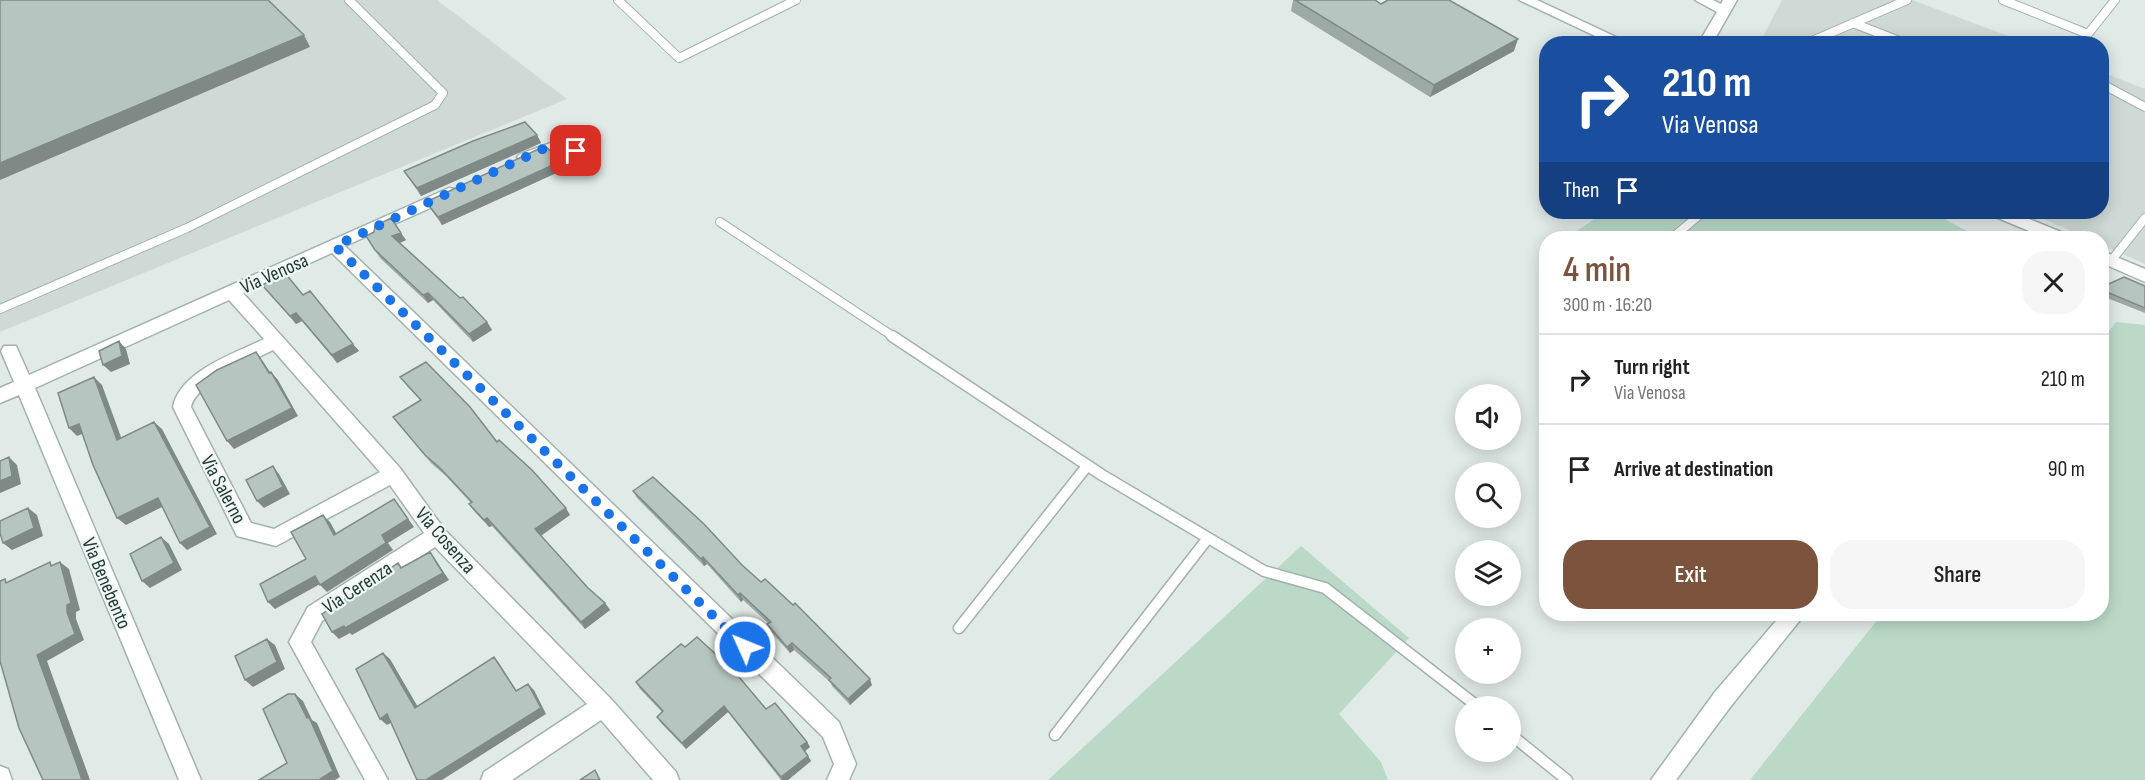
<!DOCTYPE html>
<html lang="en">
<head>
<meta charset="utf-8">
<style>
  :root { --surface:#fff; --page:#f6f6f6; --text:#222; --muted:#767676; --line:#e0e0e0; --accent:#7c543d }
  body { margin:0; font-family:"Sofia Sans Condensed",sans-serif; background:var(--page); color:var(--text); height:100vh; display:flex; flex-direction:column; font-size:22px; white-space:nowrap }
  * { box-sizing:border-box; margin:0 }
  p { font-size:20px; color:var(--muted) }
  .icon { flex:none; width:33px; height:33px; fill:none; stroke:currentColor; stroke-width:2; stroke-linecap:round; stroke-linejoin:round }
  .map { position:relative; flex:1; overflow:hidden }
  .drawer { position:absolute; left:1539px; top:231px; width:570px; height:390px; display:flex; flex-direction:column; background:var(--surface); border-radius:24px; box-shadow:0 3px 15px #0003 }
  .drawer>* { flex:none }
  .banner { position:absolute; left:1539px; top:36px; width:570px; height:183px; border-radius:24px; box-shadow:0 3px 15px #0003; background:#1a4fa0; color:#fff; overflow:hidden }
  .controls { position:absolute; left:1455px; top:384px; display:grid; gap:12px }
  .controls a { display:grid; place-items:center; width:66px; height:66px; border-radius:50%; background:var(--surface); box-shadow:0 3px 15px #0003; font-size:30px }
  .pin { position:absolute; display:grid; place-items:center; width:51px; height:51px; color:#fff; margin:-26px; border-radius:12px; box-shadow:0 3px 9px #0006 }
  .me { position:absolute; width:66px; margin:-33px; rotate:314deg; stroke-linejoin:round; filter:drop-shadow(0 0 4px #0008) }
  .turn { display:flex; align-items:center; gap:21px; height:126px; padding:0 24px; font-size:27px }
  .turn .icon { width:78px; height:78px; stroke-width:2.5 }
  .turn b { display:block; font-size:42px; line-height:51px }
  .then { display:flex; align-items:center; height:57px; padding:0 24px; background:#0003; gap:12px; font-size:22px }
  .round { display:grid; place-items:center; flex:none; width:63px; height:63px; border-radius:24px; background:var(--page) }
  .head { display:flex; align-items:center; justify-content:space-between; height:102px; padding:0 24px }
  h1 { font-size:36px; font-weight:600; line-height:45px; color:var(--accent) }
  .action { display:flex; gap:12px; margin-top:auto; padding:12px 24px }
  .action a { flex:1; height:69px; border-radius:24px; background:var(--accent); color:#fff; font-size:24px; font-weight:600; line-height:69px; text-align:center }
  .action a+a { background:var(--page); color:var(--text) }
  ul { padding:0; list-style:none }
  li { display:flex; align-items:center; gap:18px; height:90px; padding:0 24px; border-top:2px solid var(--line) }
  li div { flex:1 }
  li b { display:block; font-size:22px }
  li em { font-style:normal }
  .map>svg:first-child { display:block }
  .built { fill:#cfdad6 }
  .green { fill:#badac7 }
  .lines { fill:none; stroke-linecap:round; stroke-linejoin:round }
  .lane-far1-casing { stroke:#a3b2ae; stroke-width:10 }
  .lane-casing { stroke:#a3b2ae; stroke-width:13 }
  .street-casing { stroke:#a3b2ae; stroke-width:3 }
  .secondary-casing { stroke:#a0b5b0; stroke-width:3 }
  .lane-far1 { stroke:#fff; stroke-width:8 }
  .lane { stroke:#fff; stroke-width:10 }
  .street { fill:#fff; fill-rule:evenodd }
  .secondary { fill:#fff; fill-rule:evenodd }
  .wall { fill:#9da9a5 }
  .shaded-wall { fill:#7f8a86 }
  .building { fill:#b6c5c0; stroke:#7f8a86; stroke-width:1.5 }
  .route { stroke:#1a73e8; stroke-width:10; stroke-dasharray:0 18 }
  .labels { text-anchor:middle; stroke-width:4.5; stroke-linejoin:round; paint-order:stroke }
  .street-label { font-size:20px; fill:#223a36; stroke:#f0f7f4 }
</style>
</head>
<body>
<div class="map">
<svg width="2145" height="780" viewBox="0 0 2145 780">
  <rect width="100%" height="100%" fill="#e0eae7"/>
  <path class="built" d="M0,0H437L567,99L0,332Z
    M1782,0H1912L2027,43L1759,44Z
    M2102,72L2145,89V264L2102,245V238H2088L2027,212H2102Z"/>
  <path class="green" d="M1605,212H1931L1980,238H1566Z
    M2116,322L2145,325V780H1750L1882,614H2102V340Z
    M1301,546L1409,638L1339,714L1381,762L1388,780H1048Z"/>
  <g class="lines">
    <g class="lane-far1-casing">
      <path id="lane-far1" d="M618,0L679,58L796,0
        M2003,0L2088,34L2115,0
        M1853,23L1907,44
        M1805,44L1907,0
        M2102,84L2145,107
        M720,222L894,337
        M1672,238L1703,212
        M2111,261L2145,218
        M0,309L187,228L435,105L443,93L349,0"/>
    </g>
    <g class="lane-casing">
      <path id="lane" d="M892,336L1102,475L1264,571L1325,588L1477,706
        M959,628L1087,466
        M1510,734L1567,780
        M1055,735L1208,538"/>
    </g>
    <g class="street-casing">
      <path id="street" d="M1695,0H1713L1721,4L1723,0H1737L1712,44H1698L1717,12Z
        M562,139L595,154L598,157L590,162L561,150L525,162L517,157L520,154Z
        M449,188L455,189L457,193L455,197L345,246L839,722L856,764L849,780H827L834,764L823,737L332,253L243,293L400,468L444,529L611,699L676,772L679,780H653L601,720L512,780H481L484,772L587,704L435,547L322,621L311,642L388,780H365L289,642L308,607L424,533L390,485L276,546L237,536L173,407C180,371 234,354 264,339L229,300L35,388L201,780H179L19,395L0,403V388L14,382L1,351L4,346H16L29,375ZM273,350L380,472L274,529L251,523L191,407C195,384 252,361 273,350Z
        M0,766L8,769L12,780H0Z"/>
    </g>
    <g class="secondary-casing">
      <path id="secondary" d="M1519,0H1537L1631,44H1612Z
        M1991,212H2012L2066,234L2068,238H2046L1993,216Z
        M2102,251L2145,269V282L2102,263Z
        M1782,614H1805L1731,706L1676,780H1651L1715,692Z"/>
    </g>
    <use href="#lane-far1" class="lane-far1"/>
    <use href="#lane" class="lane"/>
    <use href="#street" class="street"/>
    <use href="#secondary" class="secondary"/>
  </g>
  <path class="wall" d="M1293,0H1375L1381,4L1514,51L1430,97L1291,11Z
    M537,135L541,143L421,196L404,171Z
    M565,169L442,225L426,202Z
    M366,236L406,240L400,243L487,322L492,330L473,342L433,300L428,303L380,258Z
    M262,285L303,295L359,351L337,363L302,321L296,324Z
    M2145,286V313L2102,296V287Z
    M400,377L497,442L570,515L541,536L588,588L605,603L610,610L585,629L492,526L489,527L474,511L469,504L471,503L446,476L431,463L393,417L420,400L406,385Z
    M633,491L742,565L872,685L850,705L832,686L830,682L794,650L790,653L770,631L767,624L768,623L743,600L741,602L707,564L704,566L637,498Z
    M636,682L766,709L807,742L810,747L805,751L811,761L788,780H781L728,712L686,749L661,723L657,717L662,712L640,689Z"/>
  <path class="shaded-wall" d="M304,35L310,47L0,180V163Z
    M1518,39L1514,51L1430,97L1434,85Z
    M537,135L541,143L421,196L417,188Z
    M562,161L565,169L442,225L438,217Z
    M401,233L406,240L397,244L392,236Z
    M428,293L433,300L428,303L423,295Z
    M296,313L302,321L296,324L290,316Z
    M487,322L492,330L473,342L469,334Z
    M119,341L126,349L130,364L111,372L103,365Z
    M353,344L359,351L337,363L332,355Z
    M256,352L262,360L276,381L269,373Z
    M271,372L278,380L298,416L234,449L227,441Z
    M94,377L102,385L125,448L117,440Z
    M154,422L162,429L217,534L187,550L180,543Z
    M79,424L87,432L77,436L69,428Z
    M9,457L17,465L21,484L0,493V481Z
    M273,466L279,474L290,494L264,508L257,501Z
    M158,498L166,505L126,525L117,518Z
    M394,499L414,527L388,543L393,550L327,592L320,585L382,535Z
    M28,508L37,515L43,536L12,550L3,543Z
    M566,508L570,515L540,536L535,529Z
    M323,515L330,522L341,542L334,535Z
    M487,518L492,526L489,527L484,520Z
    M161,537L169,544L182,570L150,588L142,581Z
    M430,552L435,559L449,580L352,635L350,633L339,639L332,632Z
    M703,557L707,564L704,566L701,559Z
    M60,562L69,569L80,610L76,612V619L84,640L47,661L90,780H82L37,655Z
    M315,576L322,583L275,609L268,602Z
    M740,593L743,600L741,602L738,595Z
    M605,603L610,610L585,629L581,622Z
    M267,639L275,645L285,669L253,687L245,680Z
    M792,643L794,650L790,653L787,647Z
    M383,653L390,659L422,714L415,708Z
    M494,657L499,663L521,698L516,691Z
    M870,679L872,685L850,705L848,699Z
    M528,684L534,690L546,714L442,780H426Z
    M295,694L303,701L312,720L317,723L340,777L335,780H319L307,718Z
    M724,706L728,712L686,749L682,743Z
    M387,714L394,721L387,725L380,719Z
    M807,742L810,747L804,752L801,746Z
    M808,756L811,761L788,780H782L781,777Z"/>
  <path class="building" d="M0,0H268L304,35L0,163Z
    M1295,0H1375L1381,4L1388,0H1449L1518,39L1434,85Z
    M525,122L537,135L417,188L404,171L473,141Z
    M545,146L562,161L438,217L426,202Z
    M391,218L401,233L392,236L460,298L463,297L487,322L469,334L428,293L423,295L375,250L366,236L374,232L375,226Z
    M285,273L303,295L310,291L353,344L332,355L296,313L290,316L262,285Z
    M2124,277L2145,286V308L2102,290V287Z
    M119,341L122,356L103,365L99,351Z
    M256,352L269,373L271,372L292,408L227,441L196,385L217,370Z
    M426,362L470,407L497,442L499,440L532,470L566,508L535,529L588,588L605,603L581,622L487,518L484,520L469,504L472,502L440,468L425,455L393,417L421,400L400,377Z
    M94,377L117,440L154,422L210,527L180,543L158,498L117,518L93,465L79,424L69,428L58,393Z
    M9,457L12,476L0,481V461Z
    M273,466L283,487L257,501L246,480Z
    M653,477L704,524L742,565L761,582L765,579L793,605L795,603L870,679L848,699L829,680L831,678L792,643L787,647L767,624L771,622L740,593L738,595L703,557L701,559L633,491Z
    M394,499L408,519L382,535L386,543L320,585L315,576L268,602L260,584L306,559L291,532L323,515L334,535Z
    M28,508L34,528L3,543L0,533V521Z
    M161,537L174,563L142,581L130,554Z
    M430,552L443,573L345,628L344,626L332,632L322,614L398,563L401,568Z
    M50,562L51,566L60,562L71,603L67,605V612L75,634L37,655L77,765L82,780H43L19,728L0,661V581L5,579L6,583Z
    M697,637L734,671L766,709L775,703L807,742L801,746L808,756L781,777L724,706L682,743L657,717L663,711L636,682L681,644L685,647Z
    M267,639L277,662L245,680L235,656Z
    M383,653L415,708L494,657L516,691L528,684L541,708L426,780H417L387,714L380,719L356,669Z
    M288,694H295L307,718L309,717L333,771L319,780H259L287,763L263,709Z
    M595,770L600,780H580Z"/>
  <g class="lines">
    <path class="route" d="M576,151L562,144L543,149L335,246L745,647"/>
  </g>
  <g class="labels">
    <g class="street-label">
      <text transform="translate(274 273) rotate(-24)" y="7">Via Venosa</text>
      <text transform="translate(224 489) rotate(62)" y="7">Via Salerno</text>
      <text transform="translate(446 540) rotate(49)" y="7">Via Cosenza</text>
      <text transform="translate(107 583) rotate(67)" y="7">Via Benebento</text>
      <text transform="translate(357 587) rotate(-33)" y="7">Via Cerenza</text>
    </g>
  </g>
</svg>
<div class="controls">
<a><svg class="icon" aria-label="sound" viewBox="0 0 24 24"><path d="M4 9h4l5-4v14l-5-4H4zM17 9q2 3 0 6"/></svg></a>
<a><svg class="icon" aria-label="search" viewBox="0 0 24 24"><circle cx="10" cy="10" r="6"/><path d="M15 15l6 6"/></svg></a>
<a><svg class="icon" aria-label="layers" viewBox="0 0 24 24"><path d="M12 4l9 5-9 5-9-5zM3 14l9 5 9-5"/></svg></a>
<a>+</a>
<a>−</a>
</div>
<div class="pin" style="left:576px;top:151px;background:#d93025"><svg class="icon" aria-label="arrive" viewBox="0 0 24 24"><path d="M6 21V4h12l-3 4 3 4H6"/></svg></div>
<svg class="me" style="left:745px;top:647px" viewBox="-20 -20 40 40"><circle r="17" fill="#1a73e8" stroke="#fff" stroke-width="3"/><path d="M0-11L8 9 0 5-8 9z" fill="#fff"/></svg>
<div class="banner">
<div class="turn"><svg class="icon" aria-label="right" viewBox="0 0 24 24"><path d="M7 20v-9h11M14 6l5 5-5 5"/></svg><div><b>210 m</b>Via Venosa</div></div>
<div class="then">Then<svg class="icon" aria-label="arrive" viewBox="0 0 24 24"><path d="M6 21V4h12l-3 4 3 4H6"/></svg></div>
</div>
<section class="drawer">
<div class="head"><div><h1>4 min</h1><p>300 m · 16:20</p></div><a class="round"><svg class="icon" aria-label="close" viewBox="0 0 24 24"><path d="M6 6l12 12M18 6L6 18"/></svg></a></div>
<ul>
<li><svg class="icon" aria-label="right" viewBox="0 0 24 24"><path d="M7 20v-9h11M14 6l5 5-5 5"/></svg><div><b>Turn right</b><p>Via Venosa</p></div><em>210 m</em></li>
<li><svg class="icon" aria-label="arrive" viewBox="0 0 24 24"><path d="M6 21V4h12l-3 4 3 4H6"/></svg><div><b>Arrive at destination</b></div><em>90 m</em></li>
</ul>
<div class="action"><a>Exit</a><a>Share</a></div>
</section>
</div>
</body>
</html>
